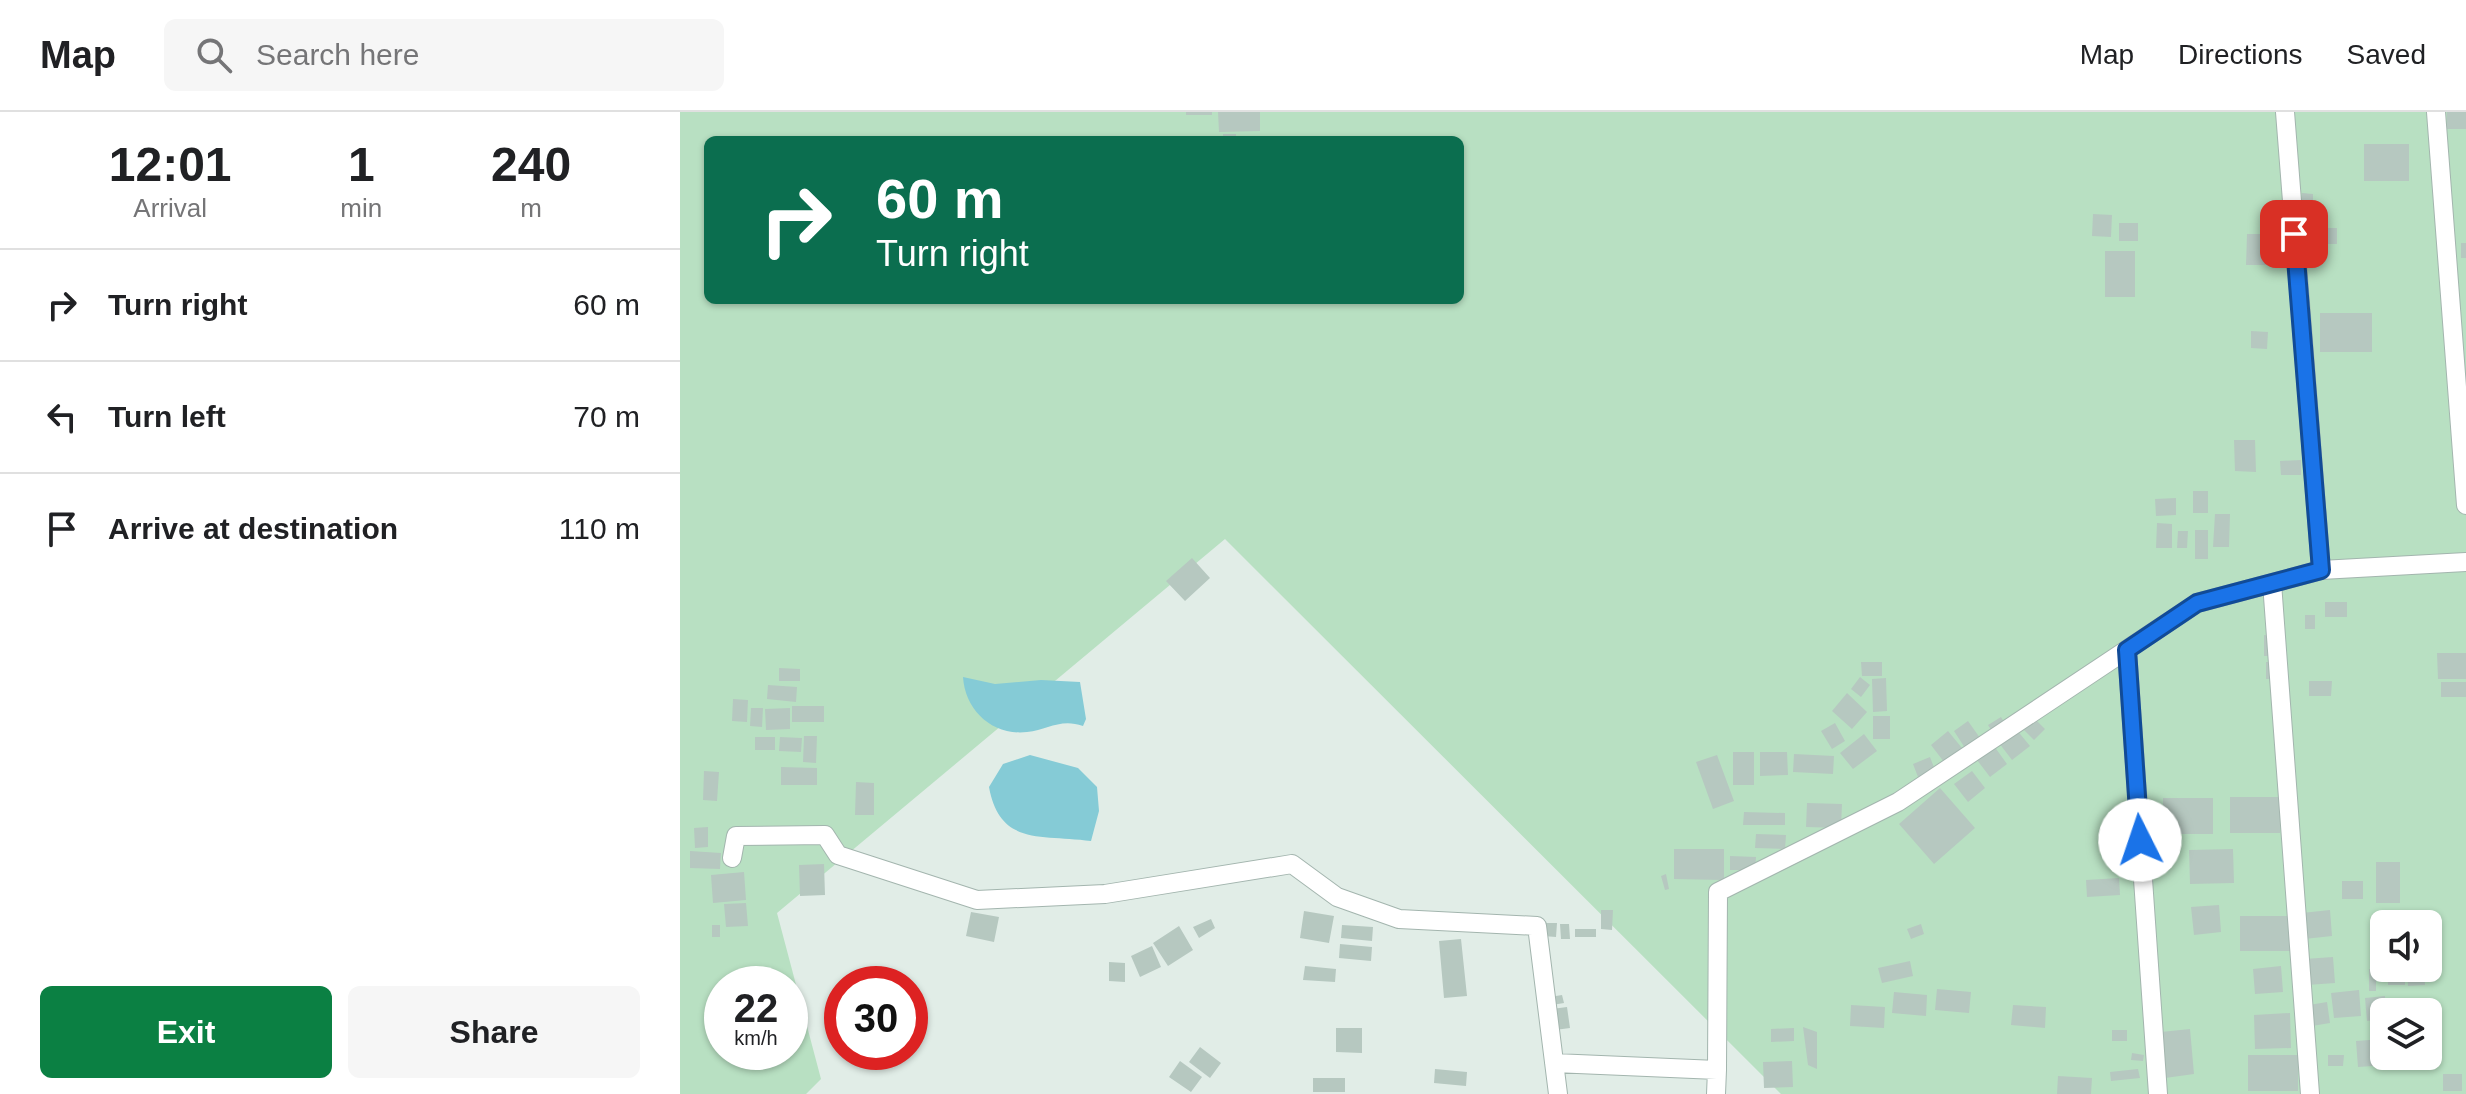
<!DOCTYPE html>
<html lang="en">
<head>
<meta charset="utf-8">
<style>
  :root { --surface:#fff; --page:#f6f6f6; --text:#202124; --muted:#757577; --line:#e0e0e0; --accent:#0b8043 }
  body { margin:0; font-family:Arial,sans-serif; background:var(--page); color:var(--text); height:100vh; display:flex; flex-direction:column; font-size:30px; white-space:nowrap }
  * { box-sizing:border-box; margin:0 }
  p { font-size:26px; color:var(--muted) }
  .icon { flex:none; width:44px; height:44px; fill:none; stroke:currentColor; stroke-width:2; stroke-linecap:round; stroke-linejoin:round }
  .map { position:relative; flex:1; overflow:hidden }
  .drawer { display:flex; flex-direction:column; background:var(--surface); width:680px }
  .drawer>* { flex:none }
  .guide { position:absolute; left:24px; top:24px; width:760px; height:168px; border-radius:12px; box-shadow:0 2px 6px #0004; background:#0b6e4f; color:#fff; overflow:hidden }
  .buttons { position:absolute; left:1690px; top:798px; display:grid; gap:16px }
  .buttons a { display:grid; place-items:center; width:72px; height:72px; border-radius:12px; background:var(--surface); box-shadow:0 2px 6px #0004; font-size:40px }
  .speed { position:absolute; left:24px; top:854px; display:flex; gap:16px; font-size:40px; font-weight:700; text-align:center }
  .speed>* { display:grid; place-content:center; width:104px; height:104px; border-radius:50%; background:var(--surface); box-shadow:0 2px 6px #0004; line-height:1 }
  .speed small { font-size:20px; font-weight:400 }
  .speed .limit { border:12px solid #d22; background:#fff; color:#111 }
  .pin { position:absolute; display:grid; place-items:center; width:68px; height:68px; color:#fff; margin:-34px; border-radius:16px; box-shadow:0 4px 12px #0006 }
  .me { position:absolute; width:88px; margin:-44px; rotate:356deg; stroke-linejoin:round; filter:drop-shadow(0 0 6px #0008) }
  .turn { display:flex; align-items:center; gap:28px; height:168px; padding:0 40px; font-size:36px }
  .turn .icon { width:104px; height:104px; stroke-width:2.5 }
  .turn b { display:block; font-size:56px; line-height:68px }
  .eta { display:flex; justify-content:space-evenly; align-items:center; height:136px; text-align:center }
  .eta b { font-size:48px; font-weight:700; line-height:56px }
  .cta { display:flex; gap:16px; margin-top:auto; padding:16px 40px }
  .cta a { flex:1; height:92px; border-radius:12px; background:var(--accent); color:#fff; font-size:32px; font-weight:700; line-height:92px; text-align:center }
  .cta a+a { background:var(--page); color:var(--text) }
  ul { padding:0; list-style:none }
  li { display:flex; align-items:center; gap:24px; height:112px; padding:0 40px; border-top:2px solid var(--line) }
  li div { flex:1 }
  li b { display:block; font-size:30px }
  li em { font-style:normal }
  header { display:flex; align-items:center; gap:48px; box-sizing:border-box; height:112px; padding:0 40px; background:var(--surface); border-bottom:2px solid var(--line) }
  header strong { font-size:38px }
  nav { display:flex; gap:44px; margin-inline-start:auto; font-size:28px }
  .search { width:560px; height:72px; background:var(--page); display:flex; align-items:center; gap:20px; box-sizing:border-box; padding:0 28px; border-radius:12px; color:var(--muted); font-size:30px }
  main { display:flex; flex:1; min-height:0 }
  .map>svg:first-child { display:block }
  .green { fill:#b8e0c2; fill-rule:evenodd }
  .water { fill:#85cbd6 }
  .building { fill:#b6c8c0 }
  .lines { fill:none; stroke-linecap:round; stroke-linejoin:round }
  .street-casing { stroke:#a3b5ae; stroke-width:20 }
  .street { stroke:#fff; stroke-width:18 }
  .route-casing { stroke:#114b97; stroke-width:20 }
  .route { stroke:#1a73e8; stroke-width:14 }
</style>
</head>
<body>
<header>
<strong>Map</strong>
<div class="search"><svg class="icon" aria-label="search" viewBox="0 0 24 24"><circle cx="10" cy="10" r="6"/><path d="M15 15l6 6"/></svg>Search here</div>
<nav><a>Map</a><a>Directions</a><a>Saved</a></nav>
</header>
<main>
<section class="drawer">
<div class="eta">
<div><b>12:01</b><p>Arrival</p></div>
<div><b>1</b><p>min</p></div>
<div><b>240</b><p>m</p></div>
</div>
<ul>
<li><svg class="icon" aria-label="right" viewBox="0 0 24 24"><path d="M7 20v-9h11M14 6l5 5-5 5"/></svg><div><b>Turn right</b></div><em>60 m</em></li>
<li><svg class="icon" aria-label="left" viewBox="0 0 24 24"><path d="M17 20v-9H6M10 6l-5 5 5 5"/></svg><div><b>Turn left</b></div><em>70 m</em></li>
<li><svg class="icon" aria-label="arrive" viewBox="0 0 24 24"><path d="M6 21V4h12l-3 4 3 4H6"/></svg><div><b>Arrive at destination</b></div><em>110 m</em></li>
</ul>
<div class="cta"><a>Exit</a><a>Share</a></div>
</section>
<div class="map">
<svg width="1786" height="982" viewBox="0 0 1786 982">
  <rect width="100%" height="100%" fill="#e1ede7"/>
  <path class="green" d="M0,0H1786V982H1101L545,427L97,801L141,967L126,982H0ZM28,28H780V188H28ZM1704,812H1748V856H1704ZM42,872H110V940H42ZM1704,900H1748V944H1704Z"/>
  <path class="water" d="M283,565L315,572L361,568L400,570L406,607L403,614C380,606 368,618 347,620C312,624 285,598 283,565Z
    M350,643L398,656L417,675L419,699L411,729C362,722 320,735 309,675L323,652Z"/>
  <path class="building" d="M506,0H532V3H506Z
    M538,0H580V19L539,20Z
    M1767,0H1786V17H1767Z
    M543,22H556V28H543Z
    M1684,32H1729V69H1684Z
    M1622,81L1633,82V91L1622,92Z
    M1413,102L1432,103L1431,125L1412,124Z
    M1439,111H1458V129H1439Z
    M1636,116H1657V132H1637Z
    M1567,122H1587L1586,153H1566Z
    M1781,131H1786V146H1781Z
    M1425,139H1455V185H1425Z
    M1640,201H1692V240H1640Z
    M1571,219L1588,220L1587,237L1571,236Z
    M1554,328H1575L1576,360L1555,359Z
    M1621,348V363H1601L1600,349Z
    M1513,379H1528V401H1513Z
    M1496,386V403L1476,404L1475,387Z
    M1535,402H1550L1549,435H1533Z
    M1477,411L1492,412V436H1476Z
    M1515,418H1528V447H1515Z
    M1498,419H1508L1507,436H1497Z
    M512,446L530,466L505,489L486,469Z
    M1645,490H1667V505H1645Z
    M1625,503H1635V517H1625Z
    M1584,523L1592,524V544H1584Z
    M1757,541H1786V567H1758Z
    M1181,550H1202V564H1182Z
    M1586,550H1593V567H1586Z
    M99,556L120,557V569H99Z
    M1180,565L1190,573L1181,585L1171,577Z
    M1206,566L1207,599L1193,600L1192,567Z
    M1629,569H1652L1651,584H1629Z
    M1761,570H1786V585H1761Z
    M88,573L117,575L116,590L87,587Z
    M1167,581L1187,600L1172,617L1152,599Z
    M53,587L68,588L67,610L52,609Z
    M112,594H144V610H112Z
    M71,596H83L82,615L70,614Z
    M110,596V617L86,618L85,597Z
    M1193,604H1210V627H1193Z
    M1321,605L1326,613L1313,621L1308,613Z
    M1353,605L1365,617L1354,628L1342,616Z
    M1288,609L1300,626L1285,636L1274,619Z
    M1155,611L1165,629L1152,637L1141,619Z
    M1336,617L1350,634L1332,648L1319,631Z
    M1268,619L1282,636L1264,650L1251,633Z
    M1184,622L1197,639L1173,657L1160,641Z
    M124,624H137L136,651L123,650Z
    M75,625H95V638H75Z
    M100,625L122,626L121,640L99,639Z
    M1314,634L1327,652L1310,665L1297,648Z
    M1053,640H1074V673H1053Z
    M1080,640H1107L1108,663L1080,664Z
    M1114,642L1154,644L1153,662L1113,660Z
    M1037,643L1054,689L1033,697L1016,650Z
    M1250,645L1255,658L1238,665L1233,652Z
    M101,655L137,656V673H101Z
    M24,659L39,660L37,689L23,688Z
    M1292,659L1305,676L1288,690L1274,672Z
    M176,670L194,671V703H175Z
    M1260,676L1295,716L1254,752L1219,712Z
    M1550,685H1600V721H1550Z
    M1483,686H1533V722H1483Z
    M1127,691L1162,692L1161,716L1126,715Z
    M1064,700L1105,701V713H1063Z
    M28,715V735L15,736L14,716Z
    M1076,722L1106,723L1105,737L1075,736Z
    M994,737H1044V768L994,767Z
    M1553,737L1554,771L1510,772L1509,738Z
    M10,739L41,741L40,757L10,756Z
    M1050,744L1076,745L1075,758H1050Z
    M1696,750H1720V791H1696Z
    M144,752L145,783L120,784L119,753Z
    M64,760L66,788L33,791L31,763Z
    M986,762L989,777L985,778L981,764Z
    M1439,766L1440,783L1407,785L1406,768Z
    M1662,769H1683V787H1662Z
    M66,791L68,814L46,815L44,792Z
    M1539,793L1541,820L1514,823L1511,795Z
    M921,798H933L932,818L921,817Z
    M1650,798L1652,824L1624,827L1622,801Z
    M624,799L654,804L649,831L620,826Z
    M291,800L319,805L314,830L286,824Z
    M1560,804H1610V839H1560Z
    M531,807L535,816L519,826L513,815Z
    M864,811H877L876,825L863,824Z
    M880,812H889L890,827H881Z
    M1241,812L1244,822L1231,827L1227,817Z
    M32,813H40V825H32Z
    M662,813L693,815L692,829L661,826Z
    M499,814L513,838L488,854L473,831Z
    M1700,815H1704V830H1700Z
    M895,817H916V825H895Z
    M781,827L787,884L764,886L759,829Z
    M660,832L692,835L691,849L659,846Z
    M472,834L481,855L460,865L451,844Z
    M1653,845L1655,871L1627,873L1625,847Z
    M1230,849L1233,864L1202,871L1198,856Z
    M429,850L445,851V870L429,869Z
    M625,854L656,857L655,870L623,868Z
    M1601,854L1603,880L1575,882L1573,857Z
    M1708,856H1725V873H1708Z
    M1727,856H1744L1745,873L1728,874Z
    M1689,857H1696V879H1689Z
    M1257,877L1291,880L1289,901L1255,898Z
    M1679,878L1681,904L1654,906L1651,881Z
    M1214,880L1247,883L1246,904L1212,901Z
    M882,883L884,891L872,893L870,885Z
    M1705,884L1704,907L1687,909L1685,886Z
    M1647,890L1650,911L1632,914L1629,893Z
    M1171,893L1205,895L1204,916L1170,914Z
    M1333,893L1366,895L1365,916L1331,913Z
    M887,895L890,916L875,918L872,897Z
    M1610,901L1611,936L1575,937L1574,903Z
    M1123,915L1137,920V957L1128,953Z
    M656,916H682V941L656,940Z
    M1114,916V929L1091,930V917Z
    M1510,917L1514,962L1485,966L1481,920Z
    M1432,918H1447V929H1432Z
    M1703,927L1706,953L1678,955L1676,929Z
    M520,935L541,951L530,966L509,950Z
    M1452,941L1464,943L1463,949L1451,948Z
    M1568,943H1618V979H1568Z
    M1648,943H1664L1663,954H1648Z
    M500,949L522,965L511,980L489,965Z
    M1112,949L1113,975L1084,976L1083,950Z
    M755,957L787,960L786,974L754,971Z
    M1458,957L1460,966L1431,969L1430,960Z
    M1763,962H1782V979H1763Z
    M1378,964L1412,966L1411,982H1377Z
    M633,966H665V980H633Z"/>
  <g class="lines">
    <g class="street-casing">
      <path id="street" d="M1605,0L1641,458L1786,450
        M1756,0L1786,393
        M1592,471L1630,982
        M1447,538L1478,982
        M52,746L56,724L145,723L158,743L297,788L425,782L612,752L657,785L719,807L857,814L878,982
        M874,951L1037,958L1036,982
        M1037,958L1038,780L1218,690L1517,491L1641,458"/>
    </g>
    <use href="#street" class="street"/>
  </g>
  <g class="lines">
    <g class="route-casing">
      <path id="route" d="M1460,728L1447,538L1517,491L1641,458L1614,122"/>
    </g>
    <use href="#route" class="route"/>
  </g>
</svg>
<div class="buttons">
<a><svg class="icon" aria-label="sound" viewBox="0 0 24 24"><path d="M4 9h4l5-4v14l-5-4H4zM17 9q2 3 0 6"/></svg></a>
<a><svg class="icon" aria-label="layers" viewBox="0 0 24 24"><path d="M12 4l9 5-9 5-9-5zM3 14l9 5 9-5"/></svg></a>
</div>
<div class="speed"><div>22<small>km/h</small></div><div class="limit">30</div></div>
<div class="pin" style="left:1614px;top:122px;background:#d93025"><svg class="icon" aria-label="arrive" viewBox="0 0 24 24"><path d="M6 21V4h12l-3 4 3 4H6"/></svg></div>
<svg class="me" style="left:1460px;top:728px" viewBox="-20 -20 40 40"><circle r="19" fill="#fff"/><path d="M0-13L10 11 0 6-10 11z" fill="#1a73e8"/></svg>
<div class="guide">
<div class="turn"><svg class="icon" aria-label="right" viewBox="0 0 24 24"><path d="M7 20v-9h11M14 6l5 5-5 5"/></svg><div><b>60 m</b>Turn right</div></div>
</div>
</div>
</main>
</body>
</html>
